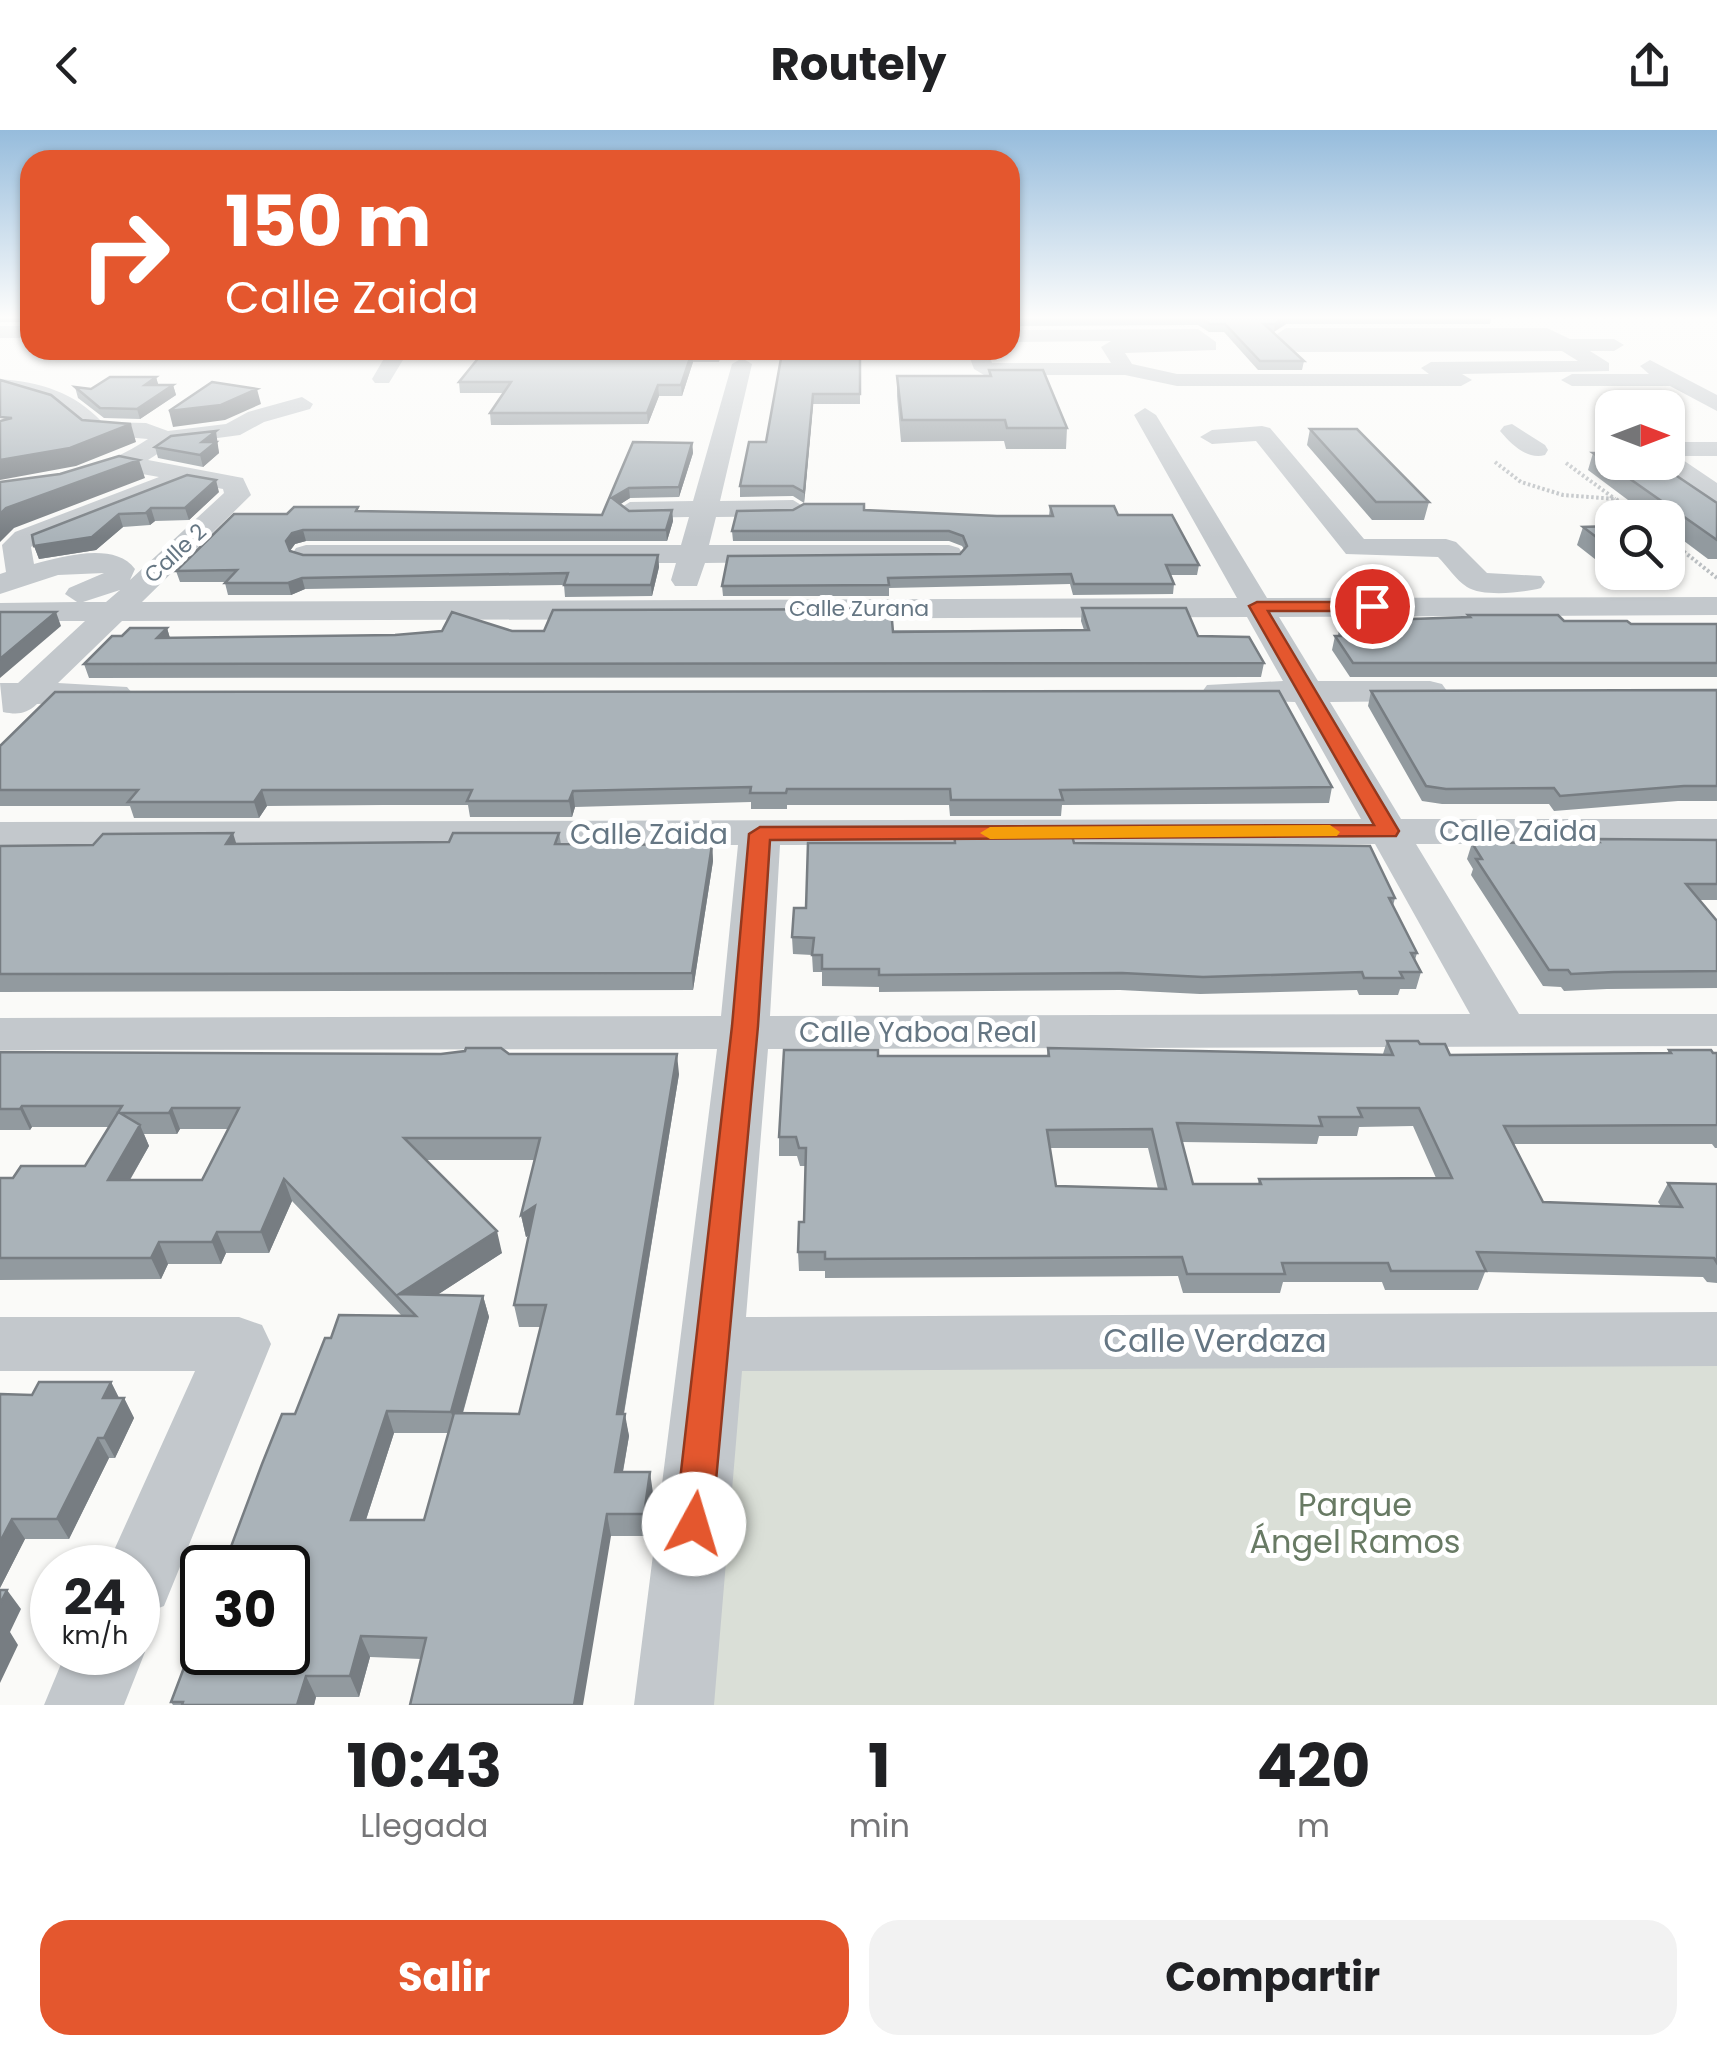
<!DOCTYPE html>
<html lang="es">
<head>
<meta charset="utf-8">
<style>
  :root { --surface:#fff; --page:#f2f2f2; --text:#202124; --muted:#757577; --accent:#e4572e }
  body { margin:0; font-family:Poppins,sans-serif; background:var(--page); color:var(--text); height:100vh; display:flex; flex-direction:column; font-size:38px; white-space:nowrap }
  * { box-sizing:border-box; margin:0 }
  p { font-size:32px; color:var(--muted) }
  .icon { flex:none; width:55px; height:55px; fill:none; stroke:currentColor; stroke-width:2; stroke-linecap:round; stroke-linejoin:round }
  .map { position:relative; height:1575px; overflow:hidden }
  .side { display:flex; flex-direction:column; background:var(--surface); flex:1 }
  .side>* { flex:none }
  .guide { position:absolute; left:20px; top:20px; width:1000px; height:210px; border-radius:30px; box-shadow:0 2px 8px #0004; background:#e4572e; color:#fff; overflow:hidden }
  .needle { width:65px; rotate:90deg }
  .fabs { position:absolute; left:1595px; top:260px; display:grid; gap:20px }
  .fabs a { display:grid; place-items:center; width:90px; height:90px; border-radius:20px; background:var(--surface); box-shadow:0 2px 8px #0004; font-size:50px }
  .speed { position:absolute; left:30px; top:1415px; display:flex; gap:20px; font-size:50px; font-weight:700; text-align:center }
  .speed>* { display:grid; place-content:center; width:130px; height:130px; border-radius:50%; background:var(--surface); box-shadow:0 2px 8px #0004; line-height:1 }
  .speed small { font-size:25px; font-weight:400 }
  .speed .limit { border:5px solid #111; border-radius:15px; background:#fff; color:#111 }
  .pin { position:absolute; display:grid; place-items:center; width:85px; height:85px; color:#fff; margin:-42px; border:5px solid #fff; border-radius:50%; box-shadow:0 2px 10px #0007 }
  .me { position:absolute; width:110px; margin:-55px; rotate:6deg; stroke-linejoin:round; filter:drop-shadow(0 0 8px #0008) }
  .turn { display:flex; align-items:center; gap:35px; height:210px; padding:0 40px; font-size:45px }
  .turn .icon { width:130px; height:130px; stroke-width:2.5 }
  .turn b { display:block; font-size:70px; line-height:85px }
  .eta { display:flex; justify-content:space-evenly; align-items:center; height:170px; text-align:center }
  .eta b { font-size:60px; font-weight:700; line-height:70px }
  .button { display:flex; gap:20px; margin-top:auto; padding:20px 40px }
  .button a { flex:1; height:115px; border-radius:30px; background:var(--accent); color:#fff; font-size:40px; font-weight:700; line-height:115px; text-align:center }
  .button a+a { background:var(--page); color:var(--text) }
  header { display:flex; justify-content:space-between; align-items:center; height:130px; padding:0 40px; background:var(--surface); font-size:45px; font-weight:700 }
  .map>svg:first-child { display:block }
  .green { fill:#dadfd7 }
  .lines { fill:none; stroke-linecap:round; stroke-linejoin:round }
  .path { stroke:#bbbfc2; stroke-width:4; stroke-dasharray:2.5 2.5; stroke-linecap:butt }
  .minor { fill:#c3c8cc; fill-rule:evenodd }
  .wall { fill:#929a9f; fill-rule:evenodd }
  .shaded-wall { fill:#777d82 }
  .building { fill:#aab3b9; stroke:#777d82; stroke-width:2.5; fill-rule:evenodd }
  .route { fill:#e4572e; stroke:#94391e; stroke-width:2.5 }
  .slow { fill:#f59e0b }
  .labels { text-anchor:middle; stroke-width:10; stroke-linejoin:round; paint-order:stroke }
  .far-street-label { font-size:22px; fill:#657683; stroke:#fff }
  .street-label { font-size:28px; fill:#657683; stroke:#fff }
  .near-street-label { font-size:32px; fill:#657683; stroke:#fff }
  .near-park-label { font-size:32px; fill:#687a64; stroke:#fff }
</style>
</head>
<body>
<header><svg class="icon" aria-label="back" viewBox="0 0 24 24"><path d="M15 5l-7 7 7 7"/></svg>Routely<svg class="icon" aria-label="share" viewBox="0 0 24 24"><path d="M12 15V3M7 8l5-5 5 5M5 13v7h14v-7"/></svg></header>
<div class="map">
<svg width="1717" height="1575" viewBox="0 0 1717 1575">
  <rect width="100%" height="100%" fill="#fafaf8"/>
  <path class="green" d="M1717,1209V1575H678L713,1214Z"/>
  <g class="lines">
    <path class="path" d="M1495,332L1521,352L1563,365L1616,369L1640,388
      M1566,333L1615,369
      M1668,409L1717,448"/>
    <path class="minor" d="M0,196H30V208H0Z
      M1286,198H1547L1570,209H1614L1624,215L1614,221H1590L1609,233V241L1462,244L1472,250L1461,256H1177L1125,245H984L974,239L967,220H987L992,233H1111L1101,217L1111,211L1010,212V200L1198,199L1216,212V220L1125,223L1132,234L1177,244H1429L1421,238L1431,232L1578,231L1562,221L1298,222L1291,220L1277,204Z
      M389,220H409L389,253H375L372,249Z
      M742,228L752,234L720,371L793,370L806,378L793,386L716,387L709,415H949L959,418L963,424L959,430L705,433L697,456H675L671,450L676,433H306L296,430L292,424L296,418L306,415H681L689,387L630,388L617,380L630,372L693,371L732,234Z
      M1650,230L1717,265V281L1670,256H1572L1561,250L1572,244H1649L1640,236Z
      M0,249C40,252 74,262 102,292L146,293L168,301L226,294L248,282L302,267L313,274L310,279L264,292L240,305L173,314L148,330L243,348L251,365L142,472L1237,468L1134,285L1145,278L1156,285L1267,468L1717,467V485L1279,487L1318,551H1430L1442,554L1447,561L1442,568L1430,571L1330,572L1401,689H1717V713L1416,714L1519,884H1717V916L768,919L746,1187L1717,1182V1236L742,1241L714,1575H634L717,919L0,920V888L721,886L738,715L0,716V692L1361,689L1295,572L1207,569L1202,562L1207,555L1283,551L1247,487L122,491L58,553L127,557L133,564L127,571L37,574C26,584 18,585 3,582L0,553H18L85,491H0V473L77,472L65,464L69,458L104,443L58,445L0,464V444L6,442L2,415L15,402L159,347L125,341L66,359L0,370V354C52,347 104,339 148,309L88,304C62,275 38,267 0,261ZM190,353L223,359L224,363L130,450L135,439C114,411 62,427 34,434L31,417L35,414ZM120,460L106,472H83ZM1375,714L1470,884L770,886L780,715Z
      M1512,294L1545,315L1548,320L1545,325C1527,330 1511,314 1500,301L1504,296Z
      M1262,296L1270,298L1364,409H1446L1456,412L1487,443L1541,446L1545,452L1541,458C1523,463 1482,467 1467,457C1456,450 1447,436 1438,427L1346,424L1256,311L1212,314L1200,307L1212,300Z
      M1668,312H1717V326H1677L1717,353V373L1708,371L1659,336L1657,332H1668Z
      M0,1187H239L262,1195L271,1214L164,1476L138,1486V1438H106L195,1241H0Z
      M138,1504L145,1522L124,1575H44L66,1522H138Z"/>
  </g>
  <path class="wall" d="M0,187H30V192H0Z
    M1010,187H1492L1490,194H1286L1273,202L1304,231L1302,240H1258L1224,202H1209L1198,195L1010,196Z
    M485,220H723L719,232H693L682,266H659L648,294L491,295L490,283L504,263H460L459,252Z
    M860,220V274H813L804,373L793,366L740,367V356L766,312L782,223Z
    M989,240L1067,298L1066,319H1006L1004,311L901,312L897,266V246H989Z
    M156,247L158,255H173L176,265L140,289L104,288L78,268L75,257L91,259Z
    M1310,299L1429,372L1424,390H1372L1307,315Z
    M218,312L217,313L219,323L203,337L158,328L155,317Z
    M633,312L692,313L693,323L679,367L630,368L620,374L629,381L672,380L673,391L667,411H306L295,414L290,421L303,425H658L659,437L652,466L565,467L564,455L305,459L291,465H228L225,453L226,452H180L176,441L287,384L359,381L602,385Z
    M1593,323L1717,373V429H1708L1668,399V388H1652L1588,340Z
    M219,362L189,390L155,391L150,395L123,397L96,420L39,429L34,416L32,405Z
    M1050,376L1118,385L1199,435L1197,445H1171L1174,454L1173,464L1073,465L1070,454L889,458V466H723L722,456L960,424L964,419L962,416L949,411H733L732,401L864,380L997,386H1049Z
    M1612,396V442H1666L1665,444H1614L1577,415L1583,397Z
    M1082,478L1198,506L1264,533L1261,547L89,548L84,534L167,498L170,508L395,505L512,501L1084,500L1081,491Z
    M1468,485L1631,494H1717V547H1350L1332,520L1335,506H1338L1339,499H1378L1383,490L1468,487Z
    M1717,560V671H1678L1554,681L1549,674H1442L1422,671L1368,576L1371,561Z
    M0,616L1332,657L1329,673L1062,675L1061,686H950L949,675H787V679H751V672L575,677L572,687H470L468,675H383L267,676L259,688H134L130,676H0Z
    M954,702L1074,713L1395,768L1393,776L1417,823L1415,830L1421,842L1416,859H1400L1398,865H1359L1357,860L1200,864L1120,860L879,862V857L822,856V842H813L812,825L793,824L792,807L806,778L954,713Z
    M559,703L561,714L712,715L713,731L693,860L0,862V716L398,714L449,712Z
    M1596,709L1717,710V770H1699L1717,791V858L1607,859L1564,861L1561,857L1543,856L1471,745L1473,739L1467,729L1472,713L1595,712Z
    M1387,911L1420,914L1450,925L1667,923L1669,920L1717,923V1018H1715L1712,1014H1514L1543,1072L1661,1076L1658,1072L1668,1053L1717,1054V1153L1707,1152L1703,1147L1485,1142L1478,1160H1385L1382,1152H1283L1280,1163H1183L1178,1146L825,1148V1141H799L798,1122L804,1092L805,1036H800L797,1026H779V1007L1047,926L1048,918L1383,924ZM1413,996L1436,1048L1259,1049L1258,1054H1193L1182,1012L1317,1014L1319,1006H1357L1359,997ZM1050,1018H1148L1158,1059L1056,1056Z
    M0,922L509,924L679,944L624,1284L629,1306L623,1342L653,1363L648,1406H611L421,1529L370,1527L359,1567H316L314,1575H173L171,1572L295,1284L331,1208L402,1186L292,1071L269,1123H226L221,1134H168L161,1149L0,1150V1048H13L85,1036L109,997H32L30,1000H0ZM180,999H228L202,1050H130L149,1016L144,1004H177ZM426,1030H535L521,1085L526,1107L529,1105L514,1175L519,1197H541L519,1284L463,1283L489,1187L483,1166L437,1165L502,1123ZM394,1303H449L424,1390H366Z
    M111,1252L119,1268H124L134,1288L115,1328H109L69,1409H25L0,1458L32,1265Z"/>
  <path class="shaded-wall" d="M1285,187H1287L1286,194L1274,202L1275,194Z
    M692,222L693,232L682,266L681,255Z
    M156,247L159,257L145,255Z
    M173,255L176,265L140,289L137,279Z
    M658,255L659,266L648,294L647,283Z
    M257,259L261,274L225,290L173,297L169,281Z
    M813,264V274L804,373V362Z
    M131,294L136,312L76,336L0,350V330Z
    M216,301L219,323L203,337L200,325L202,312Z
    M692,313L693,323L679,367V357Z
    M139,330L145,348L14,398L0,412V384L6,378Z
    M216,350L219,362L189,390L185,378Z
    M629,358L630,368L613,379L612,368Z
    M151,378L155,391L150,395L146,383Z
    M672,380L673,391L667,411L666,400Z
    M119,384L123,397L96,420L39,429L34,416Z
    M303,400L306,411L295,414L289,422L286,411L292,403Z
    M658,425L659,437L652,466L651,455Z
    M302,448L305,459L291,465L288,453Z
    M56,482L61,496L0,548V529Z
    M167,498L171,512L157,508Z
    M262,660L267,676L259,688L254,672Z
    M573,661L575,677L572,687L569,671Z
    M233,703L238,719L226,714Z
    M712,715L713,731L693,860L692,843Z
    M677,924L679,944L620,1306L617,1284Z
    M22,976L32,997L30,1000L20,979Z
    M172,978L180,999L177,1004L169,983Z
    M140,995L149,1016L117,1072L108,1050Z
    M284,1049L292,1071L269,1123L261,1102Z
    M535,1076L540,1098L526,1107L521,1085Z
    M497,1101L502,1123L411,1182L399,1164Z
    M217,1102L226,1123L221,1134L212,1112Z
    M159,1112L168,1134L161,1149L151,1128Z
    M483,1166L489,1187L457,1303L451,1282Z
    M111,1252L121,1272L103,1268Z
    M124,1268L134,1288L115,1328L104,1308Z
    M387,1281L394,1303L359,1411L351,1390Z
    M625,1284L629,1306L619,1363L615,1342Z
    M98,1308L109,1328L69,1409L57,1389Z
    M650,1342L653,1363L648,1406L644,1384Z
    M607,1384L611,1406L583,1575H574Z
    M12,1389L25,1409L0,1458V1412Z
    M7,1460L21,1479L10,1502L18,1515L0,1553V1474Z
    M361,1506L370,1527L359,1567L350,1546Z
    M306,1546L316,1567L314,1575H297Z"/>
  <path class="building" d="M1010,187H1141L1010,189Z
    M1200,187H1285L1275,194H1264L1304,231H1260L1225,194H1210Z
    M485,220H719L718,222H692L681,255H658L647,283H490L511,252H459Z
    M786,220H860V264H813L804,362L793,356H740L749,312H766L782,223Z
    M989,240H1043L1067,298H1007L1005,290H902L897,246H991Z
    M110,247H156L145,255H173L137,279L100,278L75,257L91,259Z
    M0,250L51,265L82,290L131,294L70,318L0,330V291L12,288L0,287Z
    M212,252L257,259L221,275L169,281Z
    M1310,299H1357L1429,372H1376Z
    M216,301L202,312H216L200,325L155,317L171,306Z
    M633,312L692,313L679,357L629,358L612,368L629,381L672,380L666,400H303L292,403L286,411L290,421L303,425H658L651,455H564L568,443L302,448L288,453H225L237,440L176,441L234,384H287L294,377H358L356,381L602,385Z
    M1593,323H1612V332H1656L1717,373V410Z
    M119,326L139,330L6,378L0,384V352L60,344Z
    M187,345L216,350L185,378H151L146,383L119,384L92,407L34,416L32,405Z
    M804,374H864V380L997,386H1053L1050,376H1114L1118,385H1172L1199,435H1166L1174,454H1074L1071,444L888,448L889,455L722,456L728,426L960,424L967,416L963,406L949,401H732L737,381L793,380Z
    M1612,396V419L1583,397Z
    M1082,478H1186L1198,506L1249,507L1264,533L84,534L112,506H122L130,498H167L157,508L395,505L442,501L452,482L512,501H544L553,480L891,479L893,502L1089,500Z
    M0,482H56L0,529Z
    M1468,485H1558L1564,491H1627L1631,494H1717V533H1353L1335,506H1344L1339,499H1383L1379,494H1386L1383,490L1470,487Z
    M1717,560V656H1684L1560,666L1554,658L1446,659L1426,656L1371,561Z
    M1279,561L1332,657L1060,660L1063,670H951L950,659H787L786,663H750L751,657L573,661L569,671H467L472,660H262L254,672H128L138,660H0V616L55,562Z
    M954,702H1071L1074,713L1370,716L1395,768H1389L1417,823H1411L1421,842H1400L1403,848H1364L1362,842L1203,847L1122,843L879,845V839H822V825H812L814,808L792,807L794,778H806L808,713H955Z
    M233,703L226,714L449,712L453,703H559L555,714L712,715L692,843L0,844V716L93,715L103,704Z
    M1596,709L1717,710V754H1686L1717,791V841L1614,842L1571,844L1568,840H1549L1476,729H1482L1472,713L1599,712Z
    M1387,911H1418L1420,914H1445L1450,925L1671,923L1669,920H1711L1713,923H1717V995L1504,996L1543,1072L1682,1077L1668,1053L1717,1054V1133L1714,1128L1477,1122L1486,1141H1391L1388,1133H1282L1285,1144H1187L1182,1127L825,1129V1122H798L799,1092H804L806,1018H799L796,1007H779L784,920H878V926H1049L1048,918L1393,925ZM1358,978H1419L1452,1048L1259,1049L1261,1054H1193L1177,993L1322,996L1319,987H1362ZM1152,999L1166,1059L1056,1056L1047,1000Z
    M466,918H501L509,924H677L617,1284H625L615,1342H650L644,1384H607L574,1575H410L426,1508L361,1506L350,1546H306L297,1575H182L183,1572H171L202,1490V1522H288V1438H223L262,1334L282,1284H295L325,1208H331L339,1185L416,1186L284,1049L261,1102H217L212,1112H159L151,1128H0V1048H13L21,1036H85L122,976H22L20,979H0V922L441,924L465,921ZM172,978H239L202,1050H108L140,995L120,983H169ZM404,1008H540L521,1085L535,1076L514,1175H546L519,1284L454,1283L424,1390H351L387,1281L451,1282L483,1166L399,1164L497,1101Z
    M39,1252H111L103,1268H124L104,1308H98L57,1389H12L0,1412V1264L32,1265Z
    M0,1460H7L0,1474Z"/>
  <linearGradient id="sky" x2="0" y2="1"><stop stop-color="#96bcdc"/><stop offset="0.46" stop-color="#fdfdfc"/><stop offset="1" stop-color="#fdfdfc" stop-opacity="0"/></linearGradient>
  <rect width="1717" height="408" fill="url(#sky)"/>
  <path class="route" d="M1257,472H1372L1380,476L1372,481H1268L1399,701L1396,706L770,710L758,896L712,1394L706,1406L694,1411L681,1406L675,1394L732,896L749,704L760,697L1374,695L1249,476Z"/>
  <path class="slow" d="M1330,695L1340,702L1337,706L990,709L980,703L990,697Z"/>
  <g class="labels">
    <g class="far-street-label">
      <text transform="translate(175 423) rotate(-43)" y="8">Calle 2</text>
      <text x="859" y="486">Calle Zurana</text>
    </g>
    <g class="street-label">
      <text x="1518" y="711">Calle Zaida</text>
      <text x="649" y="714">Calle Zaida</text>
      <text x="918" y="912">Calle Yaboa Real</text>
    </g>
    <g class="near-street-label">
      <text x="1215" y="1222">Calle Verdaza</text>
    </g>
    <g class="near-park-label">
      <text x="1355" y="1386">Parque<tspan x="1355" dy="37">Ángel Ramos</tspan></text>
    </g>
  </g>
</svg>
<div class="fabs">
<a><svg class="needle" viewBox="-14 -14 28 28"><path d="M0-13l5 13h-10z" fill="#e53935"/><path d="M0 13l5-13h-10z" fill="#757577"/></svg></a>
<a><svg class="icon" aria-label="search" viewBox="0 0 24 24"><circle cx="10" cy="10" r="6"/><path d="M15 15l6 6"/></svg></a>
</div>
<div class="speed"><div>24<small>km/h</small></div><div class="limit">30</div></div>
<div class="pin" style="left:1372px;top:476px;background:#d93025"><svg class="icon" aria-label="arrive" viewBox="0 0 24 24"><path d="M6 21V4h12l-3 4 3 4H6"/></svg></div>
<svg class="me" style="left:694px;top:1394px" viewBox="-20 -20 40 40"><circle r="19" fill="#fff"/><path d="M0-13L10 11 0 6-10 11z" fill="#e4572e"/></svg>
<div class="guide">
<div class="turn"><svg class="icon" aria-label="right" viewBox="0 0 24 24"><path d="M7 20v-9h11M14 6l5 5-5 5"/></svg><div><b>150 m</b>Calle Zaida</div></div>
</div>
</div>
<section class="side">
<div class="eta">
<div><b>10:43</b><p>Llegada</p></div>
<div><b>1</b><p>min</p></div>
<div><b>420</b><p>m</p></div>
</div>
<div class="button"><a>Salir</a><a>Compartir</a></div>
</section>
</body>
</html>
